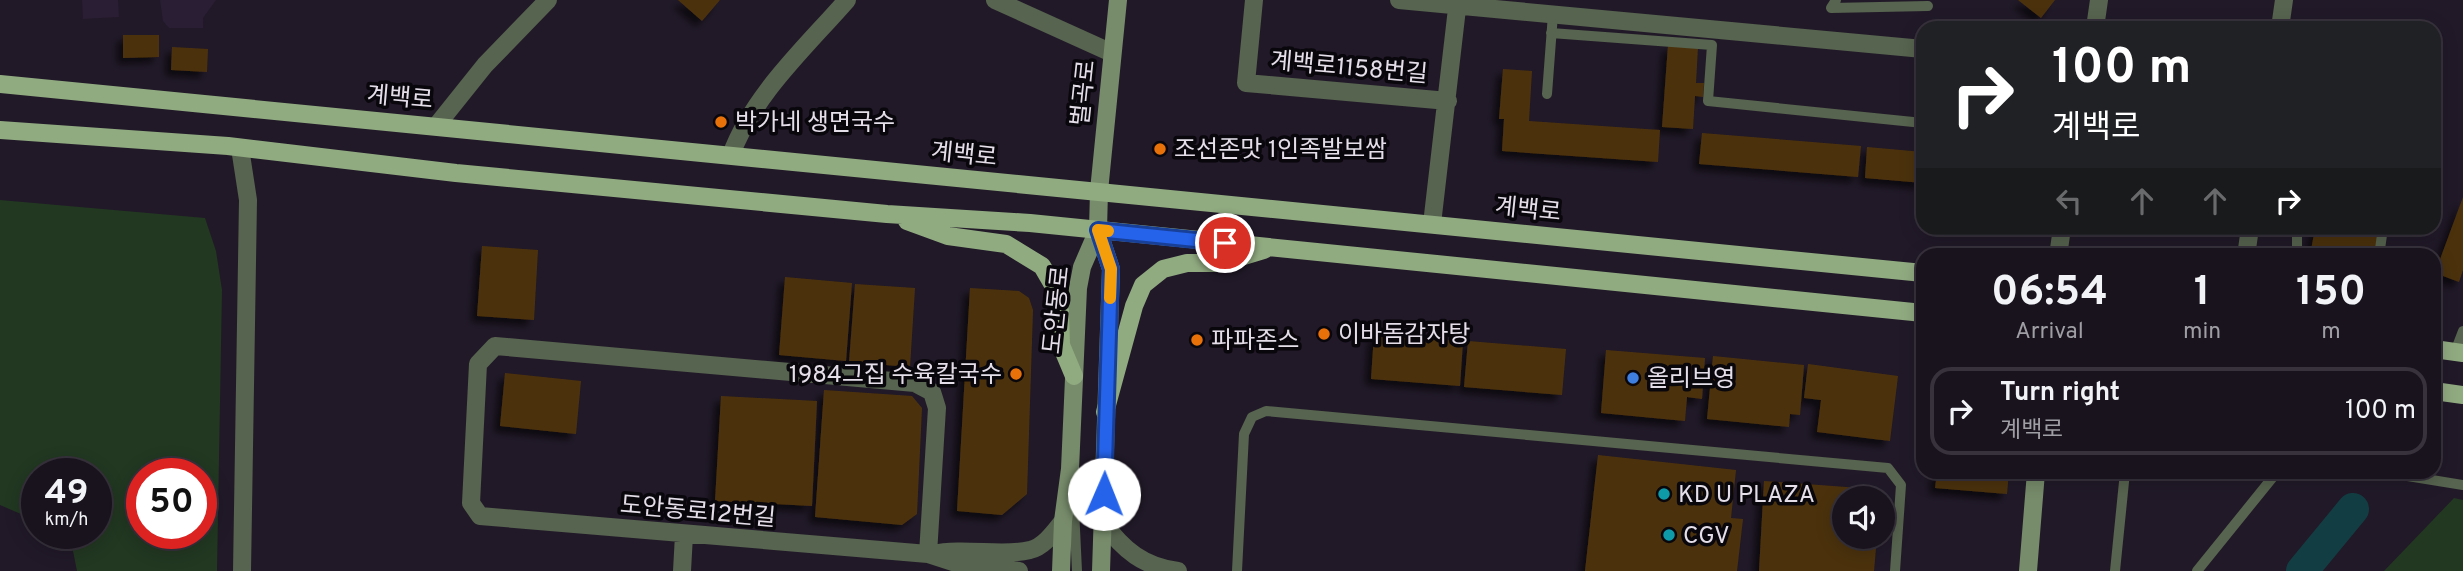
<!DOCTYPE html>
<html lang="en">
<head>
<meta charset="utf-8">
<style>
  :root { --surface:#19131e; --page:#26202b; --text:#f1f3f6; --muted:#9f9ea4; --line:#37323c }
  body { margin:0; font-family:Overpass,"Noto Sans KR",sans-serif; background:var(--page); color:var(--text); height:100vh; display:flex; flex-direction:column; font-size:26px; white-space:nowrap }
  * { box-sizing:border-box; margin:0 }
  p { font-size:23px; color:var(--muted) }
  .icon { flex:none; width:38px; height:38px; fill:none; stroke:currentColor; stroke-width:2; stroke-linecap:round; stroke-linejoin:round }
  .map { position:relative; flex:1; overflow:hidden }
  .details { position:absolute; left:1916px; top:248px; width:525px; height:231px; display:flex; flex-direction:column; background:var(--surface); border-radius:21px; box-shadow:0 4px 18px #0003,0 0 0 2px var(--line) }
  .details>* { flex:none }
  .guide { position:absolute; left:1916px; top:21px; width:525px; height:214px; border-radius:21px; box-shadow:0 4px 18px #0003,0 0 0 2px var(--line); background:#202124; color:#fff; overflow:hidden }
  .controls { position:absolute; left:1832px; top:486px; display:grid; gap:14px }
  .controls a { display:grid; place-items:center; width:63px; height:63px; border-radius:50%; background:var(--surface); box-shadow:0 4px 18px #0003,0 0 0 2px var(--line); font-size:35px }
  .speed { position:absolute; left:21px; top:458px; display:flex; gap:14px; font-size:35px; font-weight:700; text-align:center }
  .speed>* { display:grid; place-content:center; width:91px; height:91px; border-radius:50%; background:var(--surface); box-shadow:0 4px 18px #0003,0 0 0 2px var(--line); line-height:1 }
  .speed small { font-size:18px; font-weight:400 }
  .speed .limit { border:10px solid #d22; background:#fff; color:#111 }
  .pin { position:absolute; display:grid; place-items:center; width:60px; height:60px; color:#fff; margin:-30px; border:4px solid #fff; border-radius:50%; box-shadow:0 2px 7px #0007 }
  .me { position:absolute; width:77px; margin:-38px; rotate:1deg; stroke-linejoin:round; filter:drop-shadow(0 0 5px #0008) }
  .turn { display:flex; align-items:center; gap:24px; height:147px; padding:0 21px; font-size:32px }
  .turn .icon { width:91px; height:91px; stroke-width:2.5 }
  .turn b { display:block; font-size:49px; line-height:60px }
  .lanes { display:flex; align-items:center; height:66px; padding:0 21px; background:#0003; justify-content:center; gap:35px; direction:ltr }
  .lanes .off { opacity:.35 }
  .eta { display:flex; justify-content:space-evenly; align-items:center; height:119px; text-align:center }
  .eta b { font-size:42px; font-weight:700; line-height:49px }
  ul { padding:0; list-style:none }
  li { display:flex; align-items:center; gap:21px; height:88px; margin:0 14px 10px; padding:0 7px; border:4px solid var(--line); border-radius:21px }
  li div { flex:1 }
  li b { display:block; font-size:26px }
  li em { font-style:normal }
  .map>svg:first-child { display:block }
  .built { fill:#291e33 }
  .green { fill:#223821; fill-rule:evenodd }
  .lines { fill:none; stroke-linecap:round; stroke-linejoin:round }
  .river { stroke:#123e43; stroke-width:32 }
  .building { fill:#4c320c; filter:url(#shadow) }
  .lane { stroke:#57644f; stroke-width:10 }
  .street { stroke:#57644f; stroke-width:18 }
  .secondary { stroke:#778c6b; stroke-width:18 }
  .primary { stroke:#91ab81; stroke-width:18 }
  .route-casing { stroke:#184099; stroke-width:18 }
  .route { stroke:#2563eb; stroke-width:12 }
  .slow { stroke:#f59e0b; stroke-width:12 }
  .food-dot { fill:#e8710a; stroke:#09060c; stroke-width:2.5 }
  .shop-dot { fill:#3f7fe0; stroke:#09060c; stroke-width:2.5 }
  .culture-dot { fill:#0f9aa8; stroke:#09060c; stroke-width:2.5 }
  .labels { text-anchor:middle; stroke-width:7; stroke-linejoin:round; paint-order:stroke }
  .street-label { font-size:24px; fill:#e4dee9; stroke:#09060c }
  .poi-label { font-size:24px; fill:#e4dee9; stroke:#09060c; text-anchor:start }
</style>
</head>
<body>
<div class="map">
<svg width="2463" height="571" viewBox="0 0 2463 571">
  <defs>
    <filter id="shadow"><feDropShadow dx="-6" dy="6" stdDeviation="3.5" flood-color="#0009"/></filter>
  </defs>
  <rect width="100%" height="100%" fill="#211928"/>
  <path class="built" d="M82,0H118L119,17L83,19Z
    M160,0H216L203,18V28H169L163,21Z"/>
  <path class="green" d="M0,200L205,218L216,251L222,290L217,571H77L70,536L65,534H96V474H37V521L0,505ZM142,474H201V534H142Z
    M2454,498L2463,500V571H2384Z"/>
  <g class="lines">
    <path class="river" d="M2302,571L2353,509"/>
  </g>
  <path class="building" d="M678,0H720L702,21Z
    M2018,0H2055L2041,18Z
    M123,35H159V57L123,58Z
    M1668,45L1698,47L1696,83H1704L1703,97L1695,96L1693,129L1662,127Z
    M172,47L208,49L207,72L171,70Z
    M1503,69L1532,71L1529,121L1660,130L1658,162L1502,151L1504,119H1499Z
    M1702,133L1861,146L1858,177L1699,164Z
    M1867,147L1923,152V183L1865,178Z
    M2463,197V270L2459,282L2435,273Z
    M2315,228L2380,230L2376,256H2310Z
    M482,246L538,250L534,320L477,316Z
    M785,277L852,283L846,361L779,355Z
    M855,284L915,288L910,367L849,362Z
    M970,288L1019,291L1029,298L1033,310L1027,494L1002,515L957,511Z
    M1374,334L1463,341L1460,386L1371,379Z
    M1468,341L1566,349L1562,395L1464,387Z
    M1606,350L1705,358L1702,399L1687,397L1685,421L1601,413Z
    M1713,356L1804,365L1800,415L1790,414L1789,427L1707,419Z
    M1808,364L1898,376L1890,441L1817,432L1821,400L1804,398Z
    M505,373L581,381L576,434L500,426Z
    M824,390L912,396L922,408L917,514L902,525L815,517Z
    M721,396L817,401L812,506L715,501Z
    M1598,455L1736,470L1731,518L1743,519L1737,571H1585Z
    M1937,472H2009L2007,494L1935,488Z
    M1764,481L1873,489L1879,499H1844V537H1877L1874,571H1759Z"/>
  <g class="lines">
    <path class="lane" d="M1836,0L1831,8L1928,6
      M1551,33L1712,45L1708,101L1923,123
      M1547,94L1553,14
      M2297,256V228
      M2379,256L2383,228
      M2455,352L2463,331
      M2383,472L2463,485
      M1073,487L1077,571
      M1237,571L1244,434L1252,417L1266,411L1888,468L1901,485L1895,571
      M2115,571L2125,472
      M2197,571L2277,472"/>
    <path class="street" d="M995,0L1112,53
      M1254,0L1246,83L1448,101
      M1399,0L1923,49
      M2095,28L2099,0
      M2280,28L2284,0
      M437,125L485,65L548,0
      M240,148L248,200L242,571
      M731,155C753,95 805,48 847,0
      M1432,224L1458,0
      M2058,256L2062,228
      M2246,256L2250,228
      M1103,522C1123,550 1144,567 1178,571
      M928,554L937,408L932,392L915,383L495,346L478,364L471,503L480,516L928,554L959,564L1019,571
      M932,554C965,547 1003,557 1030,550C1044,547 1055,531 1063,521
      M682,571L684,535"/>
    <path class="secondary" d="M1061,571L1063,521L1070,469L1078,288L1082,267L1098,230
      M1101,571L1111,269L1098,230L1099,191L1118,0
      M2028,571L2036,472"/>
    <path class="primary" d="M0,84L1923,273
      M0,130L228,146L456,173L887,214L1030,223L1923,313
      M907,221L948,236L1006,244L1042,266L1053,285L1060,311L1061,345L1074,376
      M2434,349L2463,353
      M2434,391L2463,395
      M1105,412L1134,306L1143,285L1163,269L1187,263H1221L1264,250"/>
  </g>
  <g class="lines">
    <g class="route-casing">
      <path id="route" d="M1104,494L1111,269L1098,230L1225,243"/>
    </g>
    <use href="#route" class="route"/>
    <path class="slow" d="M1108,231L1098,230L1111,269L1110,298"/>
  </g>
  <g class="food-dot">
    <circle cx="721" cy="122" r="7"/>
    <circle cx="1160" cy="149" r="7"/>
    <circle cx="1324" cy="334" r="7"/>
    <circle cx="1197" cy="340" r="7"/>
    <circle cx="1016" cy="374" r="7"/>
  </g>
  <circle class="shop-dot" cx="1633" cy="378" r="7"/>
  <g class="culture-dot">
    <circle cx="1664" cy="494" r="7"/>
    <circle cx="1669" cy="535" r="7"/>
  </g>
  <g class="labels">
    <g class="street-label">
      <text transform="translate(1349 67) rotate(5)" y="8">계백로1158번길</text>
      <text transform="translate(1083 93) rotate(-84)" y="8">벌곡로</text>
      <text transform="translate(400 97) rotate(5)" y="8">계백로</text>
      <text transform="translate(964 154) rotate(6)" y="8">계백로</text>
      <text transform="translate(1528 209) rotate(6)" y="8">계백로</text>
      <text transform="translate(1056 310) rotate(-84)" y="8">도안동로</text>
      <text transform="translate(698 511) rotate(5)" y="8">도안동로12번길</text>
    </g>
    <g class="poi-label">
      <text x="735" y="130">박가네 생면국수</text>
      <text x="1174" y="157">조선존맛 1인족발보쌈</text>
      <text x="1338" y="342">이바돔감자탕</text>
      <text x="1211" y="348">파파존스</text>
      <text x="1002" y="382" text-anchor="end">1984그집 수육칼국수</text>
      <text x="1647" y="386">올리브영</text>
      <text x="1678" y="502">KD U PLAZA</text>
      <text x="1683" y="543">CGV</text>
    </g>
  </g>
</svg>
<div class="controls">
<a><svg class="icon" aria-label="sound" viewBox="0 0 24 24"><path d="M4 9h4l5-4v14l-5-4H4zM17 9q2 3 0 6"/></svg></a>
</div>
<div class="speed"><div>49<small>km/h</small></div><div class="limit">50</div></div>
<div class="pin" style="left:1225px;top:243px;background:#d93025"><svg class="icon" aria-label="arrive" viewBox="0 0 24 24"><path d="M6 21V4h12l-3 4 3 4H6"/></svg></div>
<svg class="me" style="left:1104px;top:494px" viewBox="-20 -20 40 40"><circle r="19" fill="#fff"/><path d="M0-13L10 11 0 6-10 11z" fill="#2563eb"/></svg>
<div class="guide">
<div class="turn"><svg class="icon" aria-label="right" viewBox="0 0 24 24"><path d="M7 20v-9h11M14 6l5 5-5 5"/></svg><div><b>100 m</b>계백로</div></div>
<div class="lanes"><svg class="icon off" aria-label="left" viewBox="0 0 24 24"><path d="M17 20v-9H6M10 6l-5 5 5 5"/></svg><svg class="icon off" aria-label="ahead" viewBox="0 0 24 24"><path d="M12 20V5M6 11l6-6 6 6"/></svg><svg class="icon off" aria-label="ahead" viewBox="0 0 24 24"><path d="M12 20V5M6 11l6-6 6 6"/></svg><svg class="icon" aria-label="right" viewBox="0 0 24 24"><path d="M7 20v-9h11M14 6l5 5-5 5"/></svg></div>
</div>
<section class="details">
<div class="eta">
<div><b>06:54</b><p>Arrival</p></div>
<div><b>1</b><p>min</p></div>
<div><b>150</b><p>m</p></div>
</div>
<ul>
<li><svg class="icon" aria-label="right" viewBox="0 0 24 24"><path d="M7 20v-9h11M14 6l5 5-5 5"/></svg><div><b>Turn right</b><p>계백로</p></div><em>100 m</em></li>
</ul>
</section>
</div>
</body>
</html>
